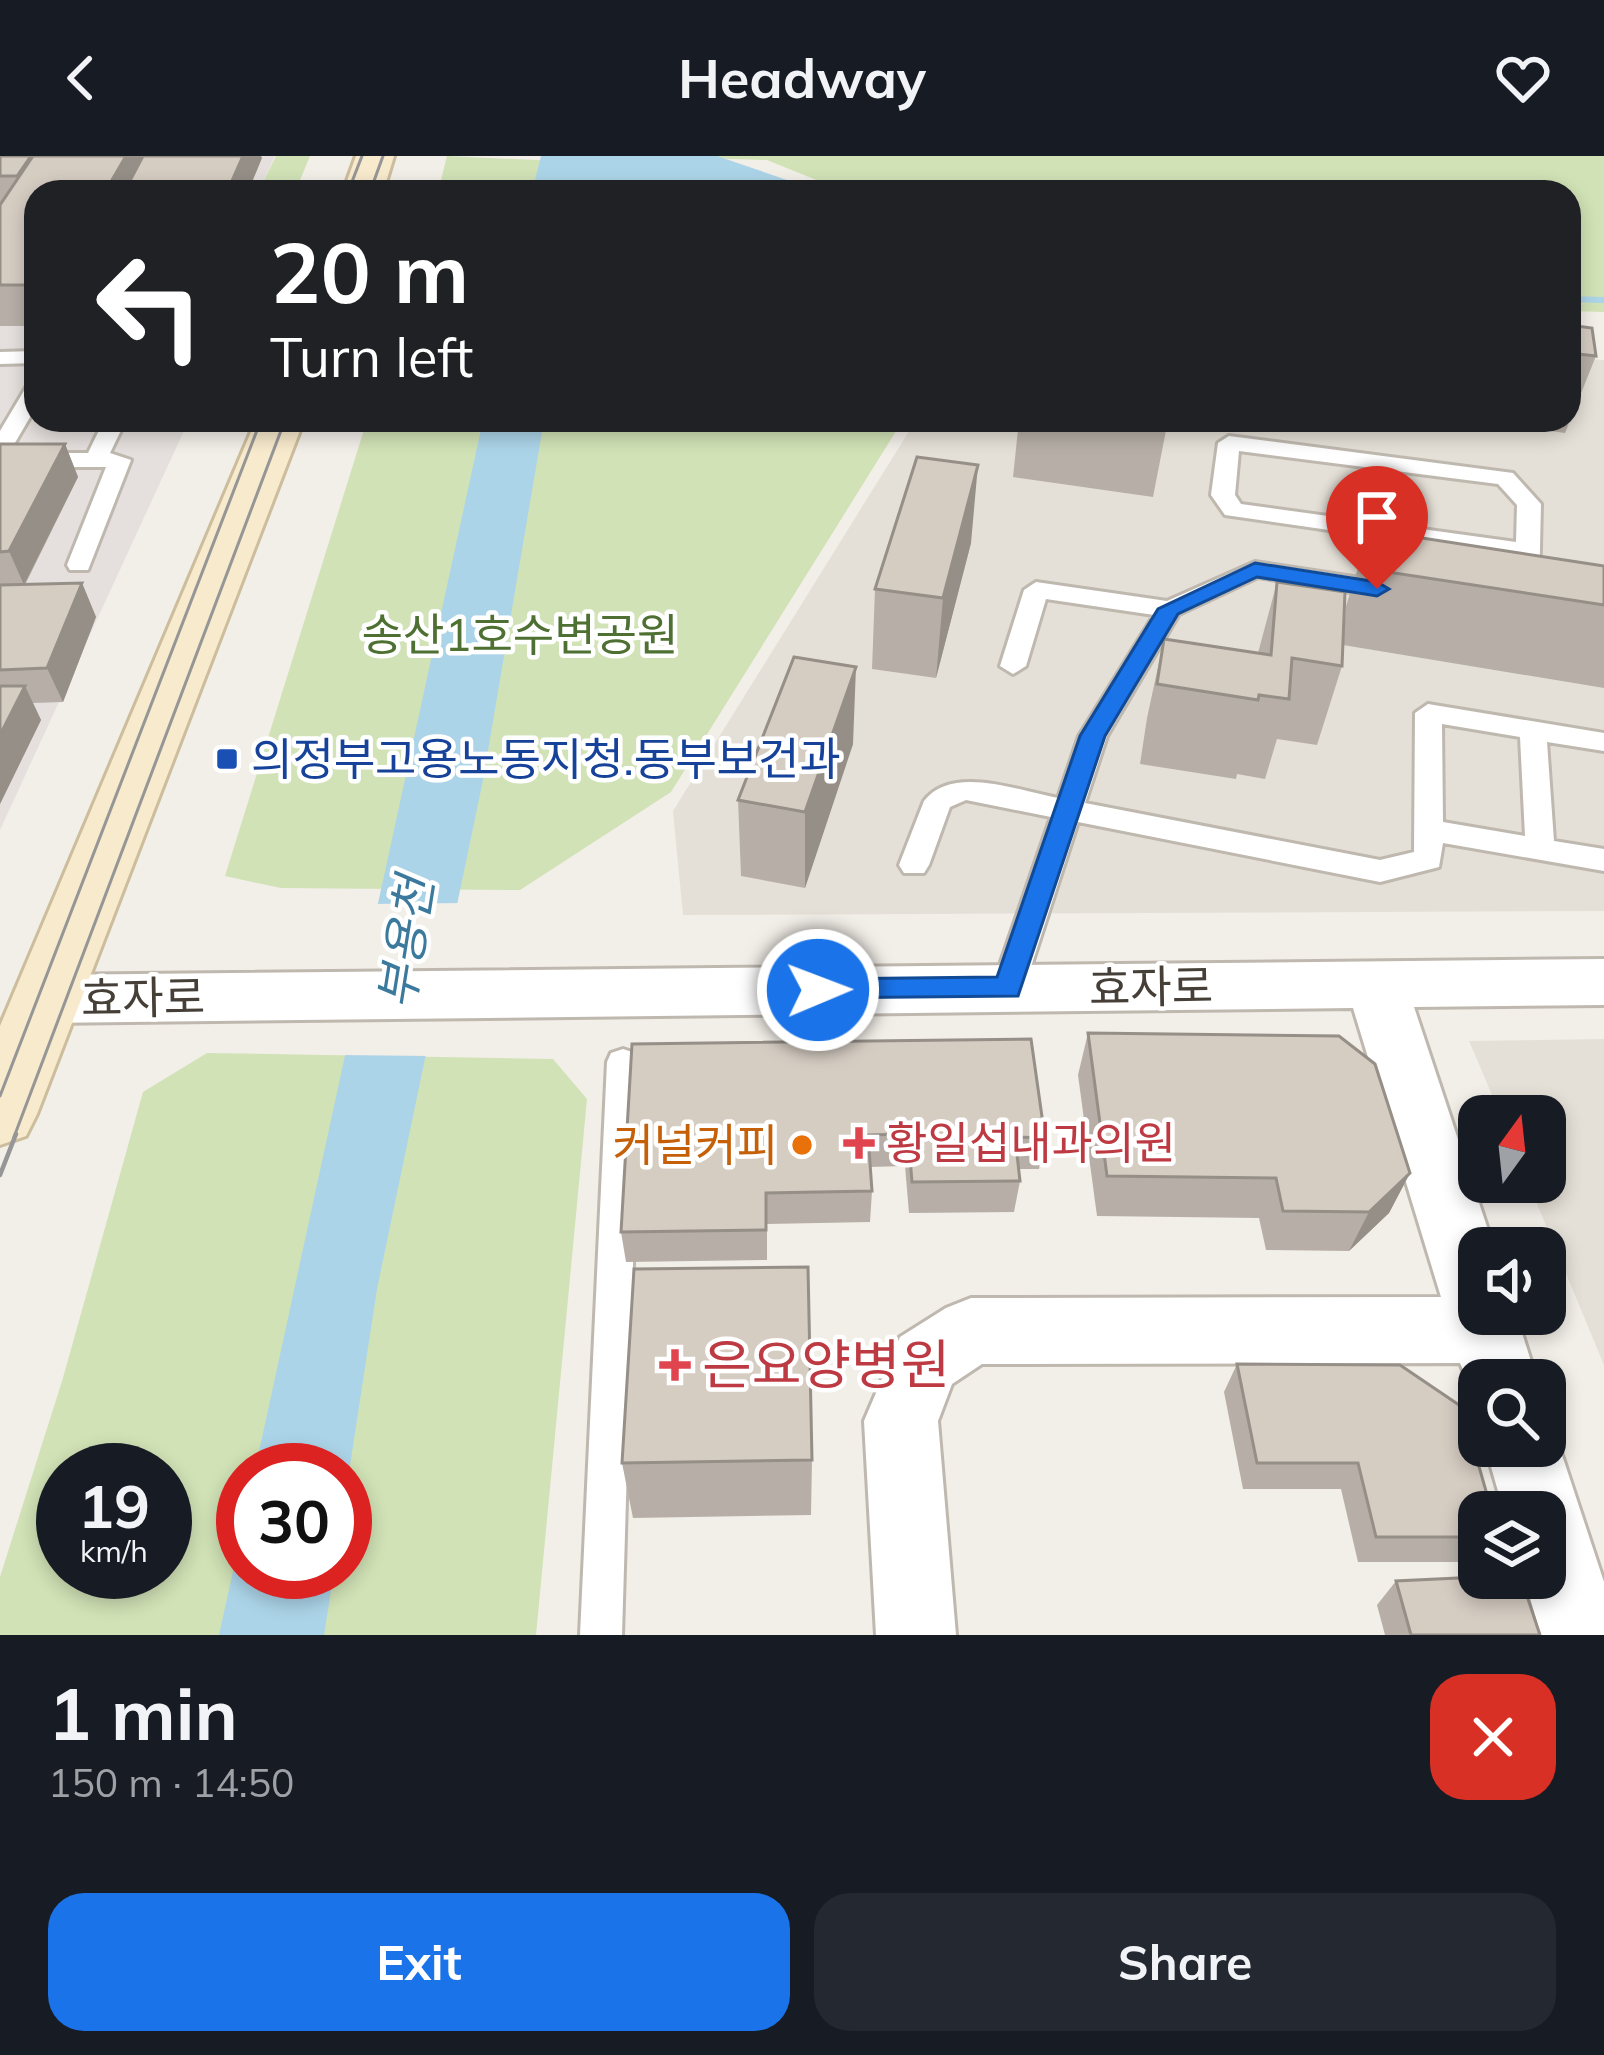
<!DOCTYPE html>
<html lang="en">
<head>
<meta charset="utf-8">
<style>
  :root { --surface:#171b24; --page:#242831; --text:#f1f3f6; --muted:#9ea1a6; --accent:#1a73e8 }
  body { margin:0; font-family:Mulish,"Noto Sans KR",sans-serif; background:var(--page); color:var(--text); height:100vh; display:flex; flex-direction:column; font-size:45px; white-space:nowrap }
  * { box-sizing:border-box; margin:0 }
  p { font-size:39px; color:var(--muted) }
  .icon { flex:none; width:66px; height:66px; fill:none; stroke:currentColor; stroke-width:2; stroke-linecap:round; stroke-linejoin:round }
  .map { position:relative; height:1479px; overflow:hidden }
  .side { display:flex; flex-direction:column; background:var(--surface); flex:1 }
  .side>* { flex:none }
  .hud { position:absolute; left:24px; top:24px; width:1557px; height:252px; border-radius:36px; box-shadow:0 6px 18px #0003; background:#202124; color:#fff; overflow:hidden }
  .needle { width:78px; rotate:15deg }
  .fabs { position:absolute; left:1458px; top:939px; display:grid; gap:24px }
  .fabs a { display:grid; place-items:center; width:108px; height:108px; border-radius:24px; background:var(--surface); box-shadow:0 6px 18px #0003; font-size:60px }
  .speed { position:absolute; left:36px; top:1287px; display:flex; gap:24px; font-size:60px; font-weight:700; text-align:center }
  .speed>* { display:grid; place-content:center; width:156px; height:156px; border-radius:50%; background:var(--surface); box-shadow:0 6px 18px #0003; line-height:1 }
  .speed small { font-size:30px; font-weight:400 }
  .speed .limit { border:18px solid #d22; background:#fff; color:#111 }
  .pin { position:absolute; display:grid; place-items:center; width:102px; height:102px; color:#fff; margin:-123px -51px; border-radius:50% 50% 50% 0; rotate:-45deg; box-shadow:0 0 12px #0007 }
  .pin .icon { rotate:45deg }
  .me { position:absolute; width:132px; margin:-66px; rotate:89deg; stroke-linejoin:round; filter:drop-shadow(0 0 9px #0008) }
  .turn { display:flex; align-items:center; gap:42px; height:252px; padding:0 48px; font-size:54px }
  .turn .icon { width:156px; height:156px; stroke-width:2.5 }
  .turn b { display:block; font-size:84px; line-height:102px }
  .round { display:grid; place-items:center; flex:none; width:126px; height:126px; border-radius:36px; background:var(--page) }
  .head { display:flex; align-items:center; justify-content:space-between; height:204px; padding:0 48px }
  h1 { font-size:72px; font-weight:700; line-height:90px }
  .action { display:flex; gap:24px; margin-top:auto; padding:24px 48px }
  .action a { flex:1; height:138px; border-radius:36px; background:var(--accent); color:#fff; font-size:48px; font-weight:700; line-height:138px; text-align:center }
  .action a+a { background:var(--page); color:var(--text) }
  header { display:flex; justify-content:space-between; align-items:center; height:156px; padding:0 48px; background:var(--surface); font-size:54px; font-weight:700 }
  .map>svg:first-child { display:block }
  .residential { fill:#e5e0d7 }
  .industrial { fill:#e5e0dd }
  .green { fill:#d1e2b6; fill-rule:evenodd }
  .water { fill:#acd4e8 }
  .pier { fill:#f2eee8 }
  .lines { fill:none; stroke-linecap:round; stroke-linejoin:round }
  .stream { fill:#acd4e8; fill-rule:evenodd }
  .lane-casing { stroke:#bfb8af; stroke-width:6 }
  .street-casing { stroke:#bfb8af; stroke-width:6 }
  .secondary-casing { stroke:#ccbd9d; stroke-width:6 }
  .lane { fill:#fff; fill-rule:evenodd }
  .street { fill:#fff; fill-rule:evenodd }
  .secondary { fill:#f8eacc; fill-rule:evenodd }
  .tram-far1 { stroke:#969696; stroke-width:3 }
  .tram { stroke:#969696; stroke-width:4.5 }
  .wall { fill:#b7afa7 }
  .shaded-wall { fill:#958f88 }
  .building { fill:#d5ccc2; stroke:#958f88; stroke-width:3 }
  .route { fill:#1a73e8; stroke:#114b97; stroke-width:3 }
  .transit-dot { fill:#1a4fb4; stroke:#fff; stroke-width:4.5 }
  .health-dot { fill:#e0444e; stroke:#fff; stroke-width:4.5 }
  .food-dot { fill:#e8710a; stroke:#fff; stroke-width:4.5 }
  .labels { text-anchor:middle; stroke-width:9; stroke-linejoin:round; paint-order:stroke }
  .park-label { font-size:45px; fill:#4e7032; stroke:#fff }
  .transit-label { font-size:45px; fill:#164399; stroke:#fff; text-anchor:start }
  .street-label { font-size:45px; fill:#453f38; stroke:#fff }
  .health-label { font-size:45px; fill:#be3a42; stroke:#fff; text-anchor:start }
  .food-label { font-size:45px; fill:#c56008; stroke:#fff; text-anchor:end }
  .water-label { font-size:48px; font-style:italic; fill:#3b7a9d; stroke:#fff }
  .near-health-label { font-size:54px; fill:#be3a42; stroke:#fff; text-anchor:start }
</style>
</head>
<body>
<header><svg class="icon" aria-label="back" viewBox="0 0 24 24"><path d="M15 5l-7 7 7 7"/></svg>Headway<svg class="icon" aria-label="heart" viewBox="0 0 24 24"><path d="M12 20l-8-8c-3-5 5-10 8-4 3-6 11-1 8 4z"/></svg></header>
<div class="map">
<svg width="1604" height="1479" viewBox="0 0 1604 1479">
  <rect width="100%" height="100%" fill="#f2eee8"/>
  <path class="residential" d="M1569,202L1604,204V755L683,759L673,655L916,264H1569Z
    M1604,883V1209L1528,1026H1545V960H1501L1469,885Z"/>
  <path class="industrial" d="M0,0H275L258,36H36V264H189L0,674Z"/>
  <path class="green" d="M276,0H310L295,36H258Z
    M447,0L708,12L778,36H438Z
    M639,0H1604V156L1569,155V36H846L767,4Z
    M367,264H903L671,636L520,734L281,732L225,720Z
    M207,897L553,903L587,943L536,1479H0V1421L63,1222L143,936ZM63,1314H165V1416H63ZM243,1314H345V1416H243Z"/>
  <path class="water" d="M541,0H717L822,36H532Z
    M483,264H544L483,624L377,1133L345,1342V1314H255Z
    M243,1370V1416H334L324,1479H219Z"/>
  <path class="pier" d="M463,747L431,900L339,899L372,748Z"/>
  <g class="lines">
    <path class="stream" d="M1569,140L1604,141V147L1569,146Z"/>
    <g class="lane-casing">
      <path id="lane" d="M36,195V207L0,208V196Z
        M36,227V251L9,297H88L104,264H126L110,297L131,304L88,414H70L67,409L106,311H0V275L28,228Z
        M1229,280L1513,317L1541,348L1539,435L1527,443L1518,440L1516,401L1225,359L1211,339L1218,287ZM1239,295L1498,328L1517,349L1516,386L1241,348L1235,339Z
        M1255,406L1393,427L1405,435L1393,443L1258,421L1179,458L1107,580L1085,647L1380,704L1414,696L1415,557L1428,548L1604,577V595L1547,586L1554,685L1604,693V715L1443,687L1439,711L1380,726L1078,666L1024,832L1019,841L1008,844L997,841L992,832L1051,661L966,644L950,651L929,709L924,717H904L899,709L924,645C952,608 1019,635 1058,642L1079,580L1154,459L1046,443L1026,510L1013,518L1000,510L1024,434L1036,426L1167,445ZM1442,568L1520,581L1525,680L1443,666Z
        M623,893L635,897L639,906L622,1479H580L607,906L611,897Z"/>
    </g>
    <g class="street-casing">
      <path id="street" d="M1604,803V849L1414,851L1494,1092H1479V1158H1516L1537,1224H1479V1250L1460,1207L982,1208L952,1228L938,1265L956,1479H876L864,1265L900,1181L946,1152L971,1142L1441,1141L1353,852L44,867L23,860L14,843L23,826L44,819Z
        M1545,1263L1559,1290L1604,1426V1479H1541L1524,1422H1545V1356H1504L1485,1290H1545Z"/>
    </g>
    <g class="secondary-casing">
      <path id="secondary" d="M356,0H394L383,36H343Z
        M256,264H304L37,958L26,980L0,989V870Z"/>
    </g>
    <use href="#lane" class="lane"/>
    <use href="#street" class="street"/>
    <use href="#secondary" class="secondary"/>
    <path class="tram-far1" d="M348,36L362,0
      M370,36L383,0
      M0,940L261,264
      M14,981L285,264"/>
    <path class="tram" d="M0,1019L16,978"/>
  </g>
  <path class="wall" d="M0,0L262,2L36,36V170H0Z
    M1569,169L1596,200L1565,277L1473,264H1569Z
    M1019,264H1168L1153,341L1013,321Z
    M1332,264H1381L1379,270Z
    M0,288H65L78,321L25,429L82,427L96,461L63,546L33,547L41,564L0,648Z
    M1370,374L1604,410V532L1343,489L1346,450Z
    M971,387L936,522L872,513L875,433Z
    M1277,426L1342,510L1317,589L1277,583L1265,623L1237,618L1236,623L1140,608L1147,562L1164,483L1258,497Z
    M853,588L805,732L741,720L738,644Z
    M1088,877L1410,1017L1389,1057L1349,1095L1266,1094L1259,1062L1097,1060L1078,919Z
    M632,888L1045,982L1039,1013H1018L1020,1025L1014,1056L909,1057L905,1010L870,1011L872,1035L870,1066L767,1068V1104L626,1106L621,1076Z
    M1237,1208L1479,1356V1404L1477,1406H1358L1341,1333H1243L1224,1236Z
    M812,1304L811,1359L633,1362L622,1307Z
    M1396,1425L1540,1479H1385L1377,1449Z"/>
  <path class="shaded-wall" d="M126,0H153L139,36H105Z
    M243,0H261L262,2L248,36H227Z
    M65,288L78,321L24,429L9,395Z
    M978,309L971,387L936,522L943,442Z
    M82,427L96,461L63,546L47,512Z
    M856,511L853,588L805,732V656Z
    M25,530L41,564L0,648V579Z
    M1410,1017L1389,1057L1349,1095L1369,1056Z"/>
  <path class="building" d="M0,0H31L17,20H0Z
    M33,0H126L105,36H36V129H0V49Z
    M143,0H243L227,36H124Z
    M1569,169L1592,172L1596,200L1569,197Z
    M0,288H65L9,395L0,396Z
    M917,301L978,309L943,442L875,433Z
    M1370,374L1604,410V449L1368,413Z
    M1277,426L1345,436L1342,510L1292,502L1289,543L1259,539L1258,544L1157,528L1164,483L1271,499Z
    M82,427L47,512L0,514V429Z
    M794,501L856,511L805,656L738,644Z
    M0,530H25L0,579Z
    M1088,877L1339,880L1375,908L1410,1017L1369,1056L1283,1055L1276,1022L1107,1020Z
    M1031,883L1045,982L1015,981L1020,1025L912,1026L908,978L868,979L872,1035L766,1037V1074L621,1076L632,888Z
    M808,1111L812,1304L622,1307L634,1113Z
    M1237,1208L1400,1209L1462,1251L1492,1356H1479V1381H1376L1358,1307H1257Z
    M1479,1421L1521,1422L1540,1479H1411L1396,1425Z"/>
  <path class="route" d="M1255,407L1377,426L1389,433L1377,440L1257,421L1178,458L1105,580L1018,840L808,842L804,834L808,826L818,823L997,821L1080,580L1158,453Z"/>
  <rect class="transit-dot" x="215" y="591" width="24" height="24" rx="6"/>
  <g class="health-dot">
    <path d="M853 969h12v12h12v12h-12v12h-12v-12h-12v-12h12z"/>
    <path d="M669 1191h12v12h12v12h-12v12h-12v-12h-12v-12h12z"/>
  </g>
  <circle class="food-dot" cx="802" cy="989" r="12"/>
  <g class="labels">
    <g class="park-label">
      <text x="520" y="495">송산1호수변공원</text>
    </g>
    <g class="transit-label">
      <text x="251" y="619">의정부고용노동지청.동부보건과</text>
    </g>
    <g class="street-label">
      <text transform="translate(1151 831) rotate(-1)" y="16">효자로</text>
      <text transform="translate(143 842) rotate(-1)" y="16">효자로</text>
    </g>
    <g class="health-label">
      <text x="886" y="1003">황일섭내과의원</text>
    </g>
    <g class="food-label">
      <text x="778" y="1005">커널커피</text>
    </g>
    <g class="water-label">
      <text transform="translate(406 787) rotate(-81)" y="17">부용천</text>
    </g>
    <g class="near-health-label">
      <text x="702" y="1228">은요양병원</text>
    </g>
  </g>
</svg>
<div class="fabs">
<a><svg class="needle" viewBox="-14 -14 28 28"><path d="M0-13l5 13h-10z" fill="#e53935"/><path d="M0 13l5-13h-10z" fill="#9ea1a6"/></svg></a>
<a><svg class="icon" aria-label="sound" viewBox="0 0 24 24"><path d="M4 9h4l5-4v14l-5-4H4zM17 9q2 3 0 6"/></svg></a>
<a><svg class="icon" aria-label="search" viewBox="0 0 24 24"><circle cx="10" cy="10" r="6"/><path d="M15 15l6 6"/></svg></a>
<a><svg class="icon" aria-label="layers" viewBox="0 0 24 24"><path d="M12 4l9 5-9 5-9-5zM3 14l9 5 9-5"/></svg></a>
</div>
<div class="speed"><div>19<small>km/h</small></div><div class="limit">30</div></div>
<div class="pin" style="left:1377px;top:433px;background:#d93025"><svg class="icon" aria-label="arrive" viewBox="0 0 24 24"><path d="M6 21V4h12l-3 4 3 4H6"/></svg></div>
<svg class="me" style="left:818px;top:834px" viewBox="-20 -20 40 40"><circle r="17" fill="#1a73e8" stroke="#fff" stroke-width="3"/><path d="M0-11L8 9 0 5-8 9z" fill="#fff"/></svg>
<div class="hud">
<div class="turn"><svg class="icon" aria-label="left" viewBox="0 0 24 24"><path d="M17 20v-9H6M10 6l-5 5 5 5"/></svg><div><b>20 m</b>Turn left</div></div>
</div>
</div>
<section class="side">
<div class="head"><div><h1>1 min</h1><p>150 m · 14:50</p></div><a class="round" style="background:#d93025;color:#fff"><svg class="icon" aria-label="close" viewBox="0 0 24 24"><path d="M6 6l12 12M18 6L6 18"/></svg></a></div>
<div class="action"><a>Exit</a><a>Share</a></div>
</section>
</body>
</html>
